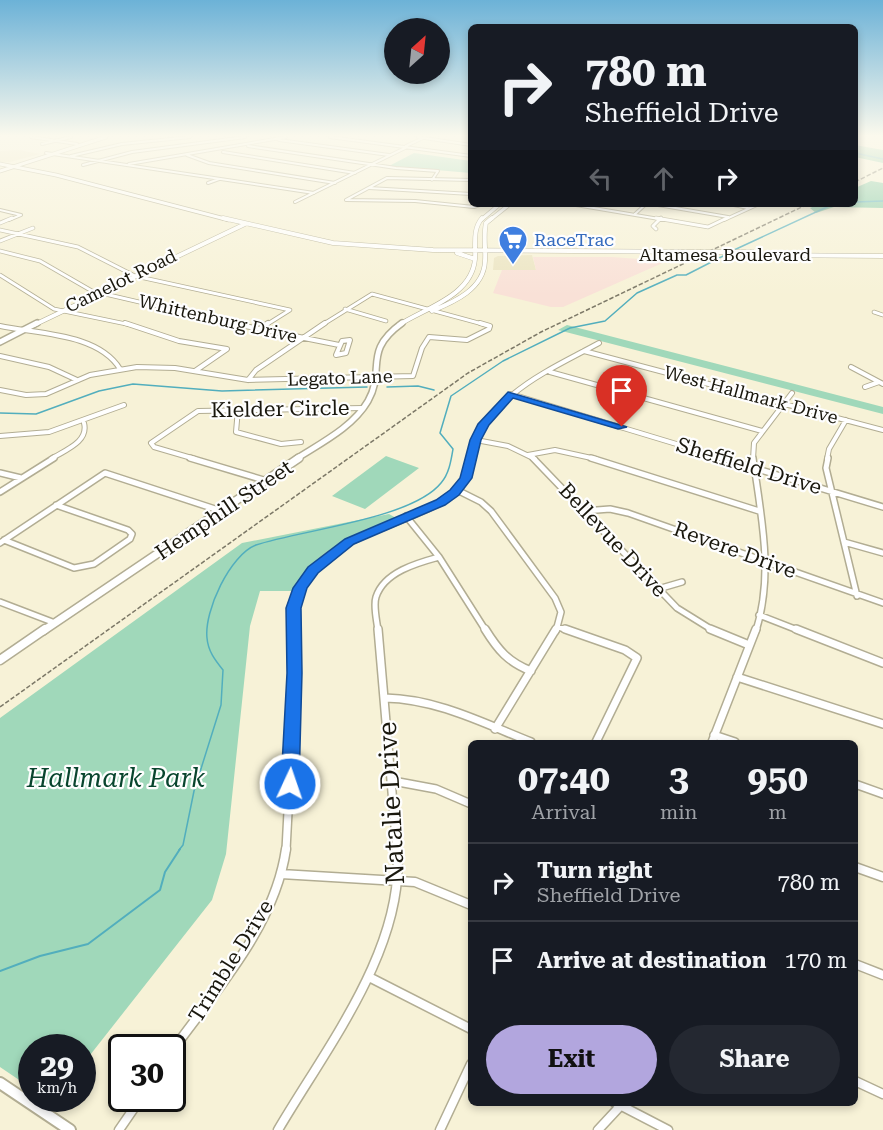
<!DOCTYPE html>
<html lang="en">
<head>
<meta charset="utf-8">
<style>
  :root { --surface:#171b24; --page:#242831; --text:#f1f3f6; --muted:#9ea1a6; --line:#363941; --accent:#b2a6de }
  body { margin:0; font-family:"Roboto Serif",serif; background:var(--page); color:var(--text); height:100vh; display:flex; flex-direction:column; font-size:22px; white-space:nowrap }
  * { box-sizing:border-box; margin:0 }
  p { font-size:20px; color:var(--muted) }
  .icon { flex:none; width:33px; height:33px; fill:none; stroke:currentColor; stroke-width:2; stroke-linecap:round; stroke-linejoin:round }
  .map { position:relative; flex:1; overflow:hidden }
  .drawer { position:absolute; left:468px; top:740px; width:390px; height:366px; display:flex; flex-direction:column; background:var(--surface); border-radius:9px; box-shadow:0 3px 9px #0003 }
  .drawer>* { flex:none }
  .guide { position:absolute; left:468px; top:24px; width:390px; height:183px; border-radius:9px; box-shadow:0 3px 9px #0003; background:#171b24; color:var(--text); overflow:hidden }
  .needle { width:39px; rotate:27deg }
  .controls { position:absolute; left:384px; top:18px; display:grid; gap:12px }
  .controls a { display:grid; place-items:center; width:66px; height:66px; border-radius:50%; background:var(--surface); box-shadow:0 3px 9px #0003; font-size:30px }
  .speed { position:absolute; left:18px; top:1034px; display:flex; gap:12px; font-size:30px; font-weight:700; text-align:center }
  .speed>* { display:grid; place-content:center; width:78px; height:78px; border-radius:50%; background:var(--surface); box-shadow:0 3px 9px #0003; line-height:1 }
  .speed small { font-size:15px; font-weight:400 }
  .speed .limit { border:3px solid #111; border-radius:9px; background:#fff; color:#111 }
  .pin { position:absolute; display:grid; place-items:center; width:51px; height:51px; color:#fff; margin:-62px -26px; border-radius:50% 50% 50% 0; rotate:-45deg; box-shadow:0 0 6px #0007 }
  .pin .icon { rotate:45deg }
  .me { position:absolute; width:66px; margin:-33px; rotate:3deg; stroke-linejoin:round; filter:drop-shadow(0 0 4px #0008) }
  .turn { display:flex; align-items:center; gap:21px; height:126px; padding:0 18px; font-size:27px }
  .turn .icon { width:78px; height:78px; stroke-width:2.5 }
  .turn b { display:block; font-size:42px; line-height:51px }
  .lanes { display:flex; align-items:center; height:57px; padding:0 18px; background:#0003; justify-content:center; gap:30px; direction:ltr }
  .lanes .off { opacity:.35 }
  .eta { display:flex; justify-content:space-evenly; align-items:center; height:102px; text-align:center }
  .eta b { font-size:36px; font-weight:700; line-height:42px }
  .primary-button { display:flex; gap:12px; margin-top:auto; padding:12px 18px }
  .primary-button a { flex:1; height:69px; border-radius:36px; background:var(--accent); color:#111; font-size:24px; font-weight:700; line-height:69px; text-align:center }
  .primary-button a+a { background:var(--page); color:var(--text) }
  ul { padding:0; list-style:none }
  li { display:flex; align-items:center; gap:18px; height:78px; padding:0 18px; border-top:2px solid var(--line) }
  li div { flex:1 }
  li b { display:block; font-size:22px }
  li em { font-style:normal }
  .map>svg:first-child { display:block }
  .built { fill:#ece5c3 }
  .industrial { fill:#f9e1d7 }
  .green { fill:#a0d8ba }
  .forest { fill:#81c9a4 }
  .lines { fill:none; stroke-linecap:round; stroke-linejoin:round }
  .stream-far1 { stroke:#52aebd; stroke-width:1.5 }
  .stream { stroke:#52aebd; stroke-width:2 }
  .street-far5-casing { stroke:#b2ad93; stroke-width:4 }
  .street-far4-casing { stroke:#b2ad93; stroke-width:4.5 }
  .street-far3-casing { stroke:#b2ad93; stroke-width:6 }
  .street-far2-casing { stroke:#b2ad93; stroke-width:8 }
  .street-far1-casing { stroke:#b2ad93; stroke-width:10 }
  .street-casing { stroke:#b2ad93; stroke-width:11 }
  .secondary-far5-casing { stroke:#b2ad93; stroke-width:4.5 }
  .secondary-far4-casing { stroke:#b2ad93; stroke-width:5 }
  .secondary-far3-casing { stroke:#b2ad93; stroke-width:8 }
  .secondary-far2-casing { stroke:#b2ad93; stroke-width:10 }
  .secondary-far1-casing { stroke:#b2ad93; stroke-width:11 }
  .secondary-casing { stroke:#b2ad93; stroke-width:14 }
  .street-far5 { stroke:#fff; stroke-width:2 }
  .street-far4 { stroke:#fff; stroke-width:3 }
  .street-far3 { stroke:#fff; stroke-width:4 }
  .street-far2 { stroke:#fff; stroke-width:5 }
  .street-far1 { stroke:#fff; stroke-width:7 }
  .street { stroke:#fff; stroke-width:8 }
  .secondary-far5 { stroke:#fff; stroke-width:3 }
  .secondary-far4 { stroke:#fff; stroke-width:4 }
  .secondary-far3 { stroke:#fff; stroke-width:5 }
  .secondary-far2 { stroke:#fff; stroke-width:7 }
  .secondary-far1 { stroke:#fff; stroke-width:8 }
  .secondary { stroke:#fff; stroke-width:10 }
  .rail { stroke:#7c7867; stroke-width:1.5; stroke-dasharray:4.5 2; stroke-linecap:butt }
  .secondary-bridge-casing { stroke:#b2ad93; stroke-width:5; stroke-linecap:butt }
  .secondary-bridge { stroke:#fff; stroke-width:4 }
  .route { fill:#1a73e8; stroke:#114b97; stroke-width:1.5 }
  .labels { text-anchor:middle; stroke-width:4.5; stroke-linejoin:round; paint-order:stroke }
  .far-shop-label { font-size:18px; fill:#366cbe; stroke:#fefefe; text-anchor:start }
  .far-street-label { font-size:18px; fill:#19170d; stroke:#fefefe }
  .street-label { font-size:21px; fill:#19170d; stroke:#fefefe }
  .near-park-label { font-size:26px; font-style:italic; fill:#09452e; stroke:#fefefe }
  .near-street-label { font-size:26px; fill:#19170d; stroke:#fefefe }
</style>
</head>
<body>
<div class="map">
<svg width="883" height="1130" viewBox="0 0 883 1130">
  <rect width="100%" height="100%" fill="#f7f2d7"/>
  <path class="built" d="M19,150L40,154L10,162H0V151Z
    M532,255L536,270H493L494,258L498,256Z"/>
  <path class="industrial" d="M533,257H612L667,261L563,307H551L493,293L502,270H536Z"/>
  <path class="green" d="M414,153L471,161V173L389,166Z
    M567,325L883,407V414L558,330Z
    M386,456L419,468L365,509L332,496Z
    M389,514L396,518C352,537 321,550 294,591H260L250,626L226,854L212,900L83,1064L82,1047H32L31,1088L0,1067V718L242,543Z"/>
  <path class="forest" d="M855,145L883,150V163L855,157Z
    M871,181L883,183V208L834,207L816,213L810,208L819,204H855V188Z"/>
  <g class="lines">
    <path class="stream-far1" d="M855,153L883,159
      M855,202L883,201
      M734,250L829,206L842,204
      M387,387L418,386L434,390
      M0,413L36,414L99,391L133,384L222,391L367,387
      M179,850L183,845L194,791L221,705L223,670C215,660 208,651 207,638C204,611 230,555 256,545C301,530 412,519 441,483C449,474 451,461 453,449L440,433L451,396L503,361L570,328L605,321L637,293L677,275H686L727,254"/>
    <path class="stream" d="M0,971L40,956L88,944L160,890L165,872L180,849"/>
    <g class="street-far5-casing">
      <path id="street-far5" d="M31,137L77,144
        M330,137L471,156
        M418,137L471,145
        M279,140L389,155
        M42,144L71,137
        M248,146L396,168L438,171L432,180
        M406,146L425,137
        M223,152L355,173
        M46,153L314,193
        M187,155L209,163L335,183
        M71,156L122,144L190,137
        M129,164L286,137
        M83,165L132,152L245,137
        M471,180L387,178L346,200L415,201L474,207L483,204
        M208,183L219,179
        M369,188L471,194
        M295,202L407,147
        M570,204L665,220
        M652,204L728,217
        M729,204L748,208
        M0,210L21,215L9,220
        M635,214L646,204
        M659,220L661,218
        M724,220L759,204"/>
    </g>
    <g class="street-far4-casing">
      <path id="street-far4" d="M656,218L708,227L727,218
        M0,223L12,218
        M656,229L653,226L661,218
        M0,230L78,247L135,276L290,310L266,325
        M0,241L33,228
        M0,251L40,261L92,291L238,325
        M0,275L54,309L131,325
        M345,309L386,321
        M874,312L883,315
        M322,325L372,294L486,325"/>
    </g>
    <g class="street-far3-casing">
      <path id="street-far3" d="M125,323L179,341L227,349L195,371
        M230,323L339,345
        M0,326C37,334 98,333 120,369
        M261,328L268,323
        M350,340L346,353L336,355L342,341Z
        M584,351L883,430
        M0,356L49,367L77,380
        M851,367L883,384
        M550,372L762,431
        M248,380L256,370L325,323
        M248,380L413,376L422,348L429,337L467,340L489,329L490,326L480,323
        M865,387L879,382
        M0,390L26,395L46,394L90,375L137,367L175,368L248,380
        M511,394L726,459
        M238,409L236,432L281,444L301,442
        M0,436L49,432L124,405
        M476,440L508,446L535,459
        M528,455L555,450L596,459
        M51,459C65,450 89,442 84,423
        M195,459L154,447L151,443L198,411L363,408
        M471,459C487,395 546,372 599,343
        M753,459L754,443L792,393
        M827,459L829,449L846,420"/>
    </g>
    <g class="street-far2-casing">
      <path id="street-far2" d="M190,458L267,481
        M533,458L677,608L714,631
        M591,458L759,511
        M721,458L883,507
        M753,458C761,516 774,573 756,631
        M828,458L826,468L857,596
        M0,473L21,478
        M457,490L481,502L491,511L555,598L561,612L556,631
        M0,492L54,458
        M584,511L610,509L628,513L883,603
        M406,516L439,557L486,631
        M4,540L74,568L94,564L130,539L132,534L128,530L56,505
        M844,542L883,553
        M0,543L105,473L221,511
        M658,589L682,582
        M0,602L55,623
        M759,615L800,631
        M558,627L570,631
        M292,631C291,554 358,539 416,514C430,508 445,502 456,491C464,482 468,470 471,458
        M378,631C377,621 373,606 376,597C384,572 417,563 439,557"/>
    </g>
    <g class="street-far1-casing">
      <path id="street-far1" d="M378,629L397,850
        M485,629C498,650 508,662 531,671
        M565,629L625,650L637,658L596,742
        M710,629L749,645
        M796,629L883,663
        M737,677L883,724
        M385,698C437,699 483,723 531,742
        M495,729L556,629
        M714,735L735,742
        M712,742L756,629
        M393,781L436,789L471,804
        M855,784L883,794
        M286,850L295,679L292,629"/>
    </g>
    <g class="street-casing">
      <path id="street" d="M855,867L883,877
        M281,874L415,882L471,905
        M855,964L883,975
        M369,977L471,1029
        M172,1051C216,990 275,926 286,849
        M855,1081L883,1094
        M614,1102L668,1130
        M119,1130L141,1098
        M278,1130C326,1048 406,947 397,849
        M440,1130L471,1064
        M598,1130L624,1102"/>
    </g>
    <g class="secondary-far5-casing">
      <path id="secondary-far5" d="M0,164L56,175L229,220
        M0,171L106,137
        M481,220L500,204
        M490,220L510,204"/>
    </g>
    <g class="secondary-far4-casing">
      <path id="secondary-far4" d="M223,218L333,243L433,250L700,252
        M457,253L475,259
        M748,255L883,256
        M432,311C454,302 484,289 485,261C486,248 483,236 486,223L492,218
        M34,325L245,224
        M399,325C425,308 472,296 475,259C476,245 472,230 482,218"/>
    </g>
    <g class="secondary-far3-casing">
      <path id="secondary-far3" d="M0,342L37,323
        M296,459C321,443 353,427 368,401C386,369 362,352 402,323"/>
    </g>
    <g class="secondary-far2-casing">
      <path id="secondary-far2" d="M43,631L299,458"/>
    </g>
    <g class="secondary-far1-casing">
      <path id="secondary-far1" d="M0,660L45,629"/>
    </g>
    <g class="secondary-casing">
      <path id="secondary" d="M0,1083L70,1130"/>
    </g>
    <use href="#street-far5" class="street-far5"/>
    <use href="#street-far4" class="street-far4"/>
    <use href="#street-far3" class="street-far3"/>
    <use href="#street-far2" class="street-far2"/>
    <use href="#street-far1" class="street-far1"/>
    <use href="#street" class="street"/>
    <use href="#secondary-far5" class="secondary-far5"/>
    <use href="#secondary-far4" class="secondary-far4"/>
    <use href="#secondary-far3" class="secondary-far3"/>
    <use href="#secondary-far2" class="secondary-far2"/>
    <use href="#secondary-far1" class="secondary-far1"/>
    <use href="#secondary" class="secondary"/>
    <path class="rail" d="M855,182L883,168
      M0,707L468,373L541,332L808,204"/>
    <g class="secondary-bridge-casing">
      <path id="secondary-bridge" d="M700,252H754"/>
    </g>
    <use href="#secondary-bridge" class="secondary-bridge"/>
  </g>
  <linearGradient id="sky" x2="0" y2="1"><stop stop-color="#6cb2d7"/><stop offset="0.46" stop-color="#fbf9ed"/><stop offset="1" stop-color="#fbf9ed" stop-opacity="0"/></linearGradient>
  <rect width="883" height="295" fill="url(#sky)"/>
  <path class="route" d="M508,392L627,427L618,429L513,398L489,425L481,440L472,478L459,495L445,505L354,544L318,573L307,588L301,608L302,673L299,784L296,789H284L281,784L287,673L286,608L293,588L308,567L345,539L436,500L450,490L460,478L470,440L478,424Z"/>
  <defs>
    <g id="supermarket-pin" transform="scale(1.5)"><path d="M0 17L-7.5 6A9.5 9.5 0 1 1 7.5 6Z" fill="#3f7fe0" stroke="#fefefe"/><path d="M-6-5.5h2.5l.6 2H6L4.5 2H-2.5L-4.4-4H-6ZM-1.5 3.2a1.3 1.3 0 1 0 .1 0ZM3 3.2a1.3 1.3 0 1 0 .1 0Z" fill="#fff"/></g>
  </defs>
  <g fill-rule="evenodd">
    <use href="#supermarket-pin" x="513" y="240"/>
  </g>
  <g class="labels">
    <g class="far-shop-label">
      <text x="534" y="246">RaceTrac</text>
    </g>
    <g class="far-street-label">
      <text x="725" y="261">Altamesa Boulevard</text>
      <text transform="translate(121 281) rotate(-26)" y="6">Camelot Road</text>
      <text transform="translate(218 319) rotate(13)" y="6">Whittenburg Drive</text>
      <text transform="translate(340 378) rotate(-2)" y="6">Legato Lane</text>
      <text transform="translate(751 395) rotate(15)" y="6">West Hallmark Drive</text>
    </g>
    <g class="street-label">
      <text transform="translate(280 409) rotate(-1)" y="7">Kielder Circle</text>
      <text transform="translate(749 466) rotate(17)" y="7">Sheffield Drive</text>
      <text transform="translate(224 510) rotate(-34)" y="7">Hemphill Street</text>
      <text transform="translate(613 540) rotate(47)" y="7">Bellevue Drive</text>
      <text transform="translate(735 550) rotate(20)" y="7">Revere Drive</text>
      <text transform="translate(231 961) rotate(-58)" y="7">Trimble Drive</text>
    </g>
    <g class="near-park-label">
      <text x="116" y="787">Hallmark Park</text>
    </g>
    <g class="near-street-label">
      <text transform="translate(391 803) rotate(-93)" y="9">Natalie Drive</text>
    </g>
  </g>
</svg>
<div class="controls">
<a><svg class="needle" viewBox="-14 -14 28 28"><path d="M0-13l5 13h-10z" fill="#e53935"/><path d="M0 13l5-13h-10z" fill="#9ea1a6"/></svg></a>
</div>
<div class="speed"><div>29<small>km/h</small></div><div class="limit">30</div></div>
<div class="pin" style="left:622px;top:427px;background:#d93025"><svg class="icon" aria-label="arrive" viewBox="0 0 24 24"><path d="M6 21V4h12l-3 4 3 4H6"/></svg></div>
<svg class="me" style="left:290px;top:784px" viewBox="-20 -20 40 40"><circle r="17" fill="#1a73e8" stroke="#fff" stroke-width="3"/><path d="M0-11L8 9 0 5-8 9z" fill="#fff"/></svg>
<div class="guide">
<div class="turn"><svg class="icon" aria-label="right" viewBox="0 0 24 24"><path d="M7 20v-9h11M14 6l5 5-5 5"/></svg><div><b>780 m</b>Sheffield Drive</div></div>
<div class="lanes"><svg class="icon off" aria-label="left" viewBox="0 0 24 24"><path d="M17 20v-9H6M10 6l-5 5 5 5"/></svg><svg class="icon off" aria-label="ahead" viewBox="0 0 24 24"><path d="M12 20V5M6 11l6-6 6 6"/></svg><svg class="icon" aria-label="right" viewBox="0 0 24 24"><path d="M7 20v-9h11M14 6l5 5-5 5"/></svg></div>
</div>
<section class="drawer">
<div class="eta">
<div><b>07:40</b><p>Arrival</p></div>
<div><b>3</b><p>min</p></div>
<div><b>950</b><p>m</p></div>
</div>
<ul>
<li><svg class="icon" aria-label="right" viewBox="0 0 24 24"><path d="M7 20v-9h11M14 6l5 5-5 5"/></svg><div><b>Turn right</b><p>Sheffield Drive</p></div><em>780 m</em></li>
<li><svg class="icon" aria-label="arrive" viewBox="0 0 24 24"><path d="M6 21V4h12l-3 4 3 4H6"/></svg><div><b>Arrive at destination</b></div><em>170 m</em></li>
</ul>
<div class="primary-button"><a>Exit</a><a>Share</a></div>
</section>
</div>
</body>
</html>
